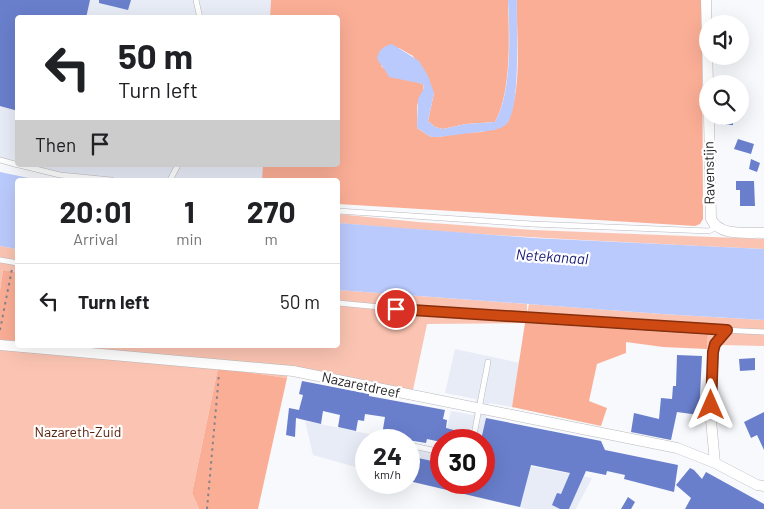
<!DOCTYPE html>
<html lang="en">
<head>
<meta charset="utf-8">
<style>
  :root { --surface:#fff; --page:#f6f6f6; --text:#202124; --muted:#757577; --line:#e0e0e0 }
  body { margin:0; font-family:Barlow,sans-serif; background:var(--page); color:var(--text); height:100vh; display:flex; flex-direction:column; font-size:19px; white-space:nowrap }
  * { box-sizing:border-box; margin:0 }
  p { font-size:16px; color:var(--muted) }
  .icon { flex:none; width:28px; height:28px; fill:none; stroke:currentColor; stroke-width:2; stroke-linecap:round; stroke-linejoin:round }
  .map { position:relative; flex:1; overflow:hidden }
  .sheet { position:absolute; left:15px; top:178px; width:325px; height:170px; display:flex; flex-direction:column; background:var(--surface); border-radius:5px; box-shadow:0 5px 20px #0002 }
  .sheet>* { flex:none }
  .banner { position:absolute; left:15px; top:15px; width:325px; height:152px; border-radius:5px; box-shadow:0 5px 20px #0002; background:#fff; color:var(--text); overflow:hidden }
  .buttons { position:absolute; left:699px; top:15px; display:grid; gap:10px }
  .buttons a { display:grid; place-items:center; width:50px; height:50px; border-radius:50%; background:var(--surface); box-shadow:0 5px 20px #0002; font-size:25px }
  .speed { position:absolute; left:355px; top:429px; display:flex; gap:10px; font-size:25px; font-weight:700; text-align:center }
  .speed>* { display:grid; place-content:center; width:65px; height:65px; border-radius:50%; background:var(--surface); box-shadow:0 5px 20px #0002; line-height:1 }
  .speed small { font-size:12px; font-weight:400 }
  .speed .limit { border:8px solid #d22; background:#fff; color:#111 }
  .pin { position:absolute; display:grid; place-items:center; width:42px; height:42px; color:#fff; margin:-21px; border:2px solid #fff; border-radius:50%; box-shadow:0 1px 5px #0007 }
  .me { position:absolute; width:55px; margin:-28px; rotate:0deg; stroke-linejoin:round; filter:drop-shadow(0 0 4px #0008) }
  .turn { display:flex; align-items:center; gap:18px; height:105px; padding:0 20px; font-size:22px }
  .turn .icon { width:65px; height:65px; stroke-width:2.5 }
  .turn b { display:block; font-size:35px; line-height:42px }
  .then { display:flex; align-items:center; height:48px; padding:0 20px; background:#0003; gap:10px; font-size:19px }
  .eta { display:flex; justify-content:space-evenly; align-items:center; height:85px; text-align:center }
  .eta b { font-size:30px; font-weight:700; line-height:35px }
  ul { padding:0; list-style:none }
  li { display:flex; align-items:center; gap:15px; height:75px; padding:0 20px; border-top:1px solid var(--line) }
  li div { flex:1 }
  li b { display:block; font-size:19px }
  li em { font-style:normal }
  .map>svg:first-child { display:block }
  .built { fill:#e8ecf7 }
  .green { fill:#fbc4b2 }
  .forest { fill:#fbae96 }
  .water { fill:#bacafc }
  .building { fill:#697fcc }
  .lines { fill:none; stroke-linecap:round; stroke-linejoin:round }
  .lane-casing { stroke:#b8b9bd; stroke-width:6 }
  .street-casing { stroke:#b8b9bd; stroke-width:11 }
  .path { stroke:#858588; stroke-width:2; stroke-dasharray:2.5 4; stroke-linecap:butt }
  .lane { stroke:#fff; stroke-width:5 }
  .street { stroke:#fff; stroke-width:10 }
  .route-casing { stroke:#872f0c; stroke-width:12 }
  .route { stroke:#cf4912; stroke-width:9 }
  .labels { text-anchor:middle; stroke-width:4.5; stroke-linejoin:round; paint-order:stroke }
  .street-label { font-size:14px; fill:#232325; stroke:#fff }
  .park-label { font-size:14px; fill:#59200c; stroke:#fff }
  .water-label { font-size:15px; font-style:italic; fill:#141873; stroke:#fff }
</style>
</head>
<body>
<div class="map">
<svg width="764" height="509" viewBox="0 0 764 509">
  <rect width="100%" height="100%" fill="#f8f9fd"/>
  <path class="built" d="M0,0H271L270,17L18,18V165H264L263,180H87L0,163Z
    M455,349L520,363L512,407L489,403L481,440H441V482H484V457L592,478L576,509H527L409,481V442L438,448L443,427L447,428L451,411L473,415L476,399L445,393Z
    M305,421L399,440H366V470L313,455Z"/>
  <path class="green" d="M338,214L418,222L533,230L764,239V249C622,242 479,236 338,223Z
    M0,246L17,249V272L3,270L0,290Z
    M338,290L527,304V313L529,304L662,314L764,320V346L721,345L707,349L708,335L525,323L427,324L413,390L290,366L287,378L218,368L192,493L199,509H0V340L17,341L18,345H338Z"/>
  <path class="forest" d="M271,0H508C509,35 512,91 495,122L466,124L443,129L435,127L428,121L434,93L413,56L399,48L381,66C393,77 408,79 423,84C426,93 417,99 417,108C417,115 418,121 417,128L431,137H438L463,133L482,132L508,122C523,85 516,39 517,0H702L703,219L700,224L695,226L338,204V180H262L263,165H338V18L270,17Z
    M3,270L17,272V341L0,340V290Z
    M525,323L708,335L707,349L663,347L626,342V353L597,364L589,401L607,408L601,426L512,407Z
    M218,368L287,378L258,509H199L192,493Z"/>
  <path class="water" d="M508,0H517C516,26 521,103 508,122C505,127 499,128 495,130L438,137H431L417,128L418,99L424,88L423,84L389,77C386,70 380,65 377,58C379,49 384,46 392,44L419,61L428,76L434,93L428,121L435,127L443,129L466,124L495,122C512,93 510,34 508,0Z
    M0,172L38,180H18L17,249L0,246Z
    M338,223L533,238L764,249V320L662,314L338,290Z"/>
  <path class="building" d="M0,0H90L86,18H18V111L0,106Z
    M99,0H131L128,10L99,3Z
    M721,116H733V125H721Z
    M738,139L754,144L751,154L734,149Z
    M751,159L760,163L757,172L749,169Z
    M736,181H754L755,206H740V190H736Z
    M677,355L702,356L699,415L677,412L671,440L631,432L634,413L659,419L661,398L672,399L673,386H676Z
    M755,358V370L740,371L739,359Z
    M302,381L369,394V396L445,410L443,419L447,420L446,428L466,433L464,440H441V442L427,439L426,443L389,437L382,435L385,417L365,414L364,421L358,420L356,431L338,427L340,415L323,411L321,424L296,418L295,437L286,435L289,408L299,410L303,395L299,394Z
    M764,412V450L757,435L751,438L744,422Z
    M486,418L601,441L605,450L678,465L674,492L624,479L625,475L607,471L606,475L586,471L569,509H560L552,505L557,493L561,494L570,473L531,465L520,507L409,481V456L441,463V482H484V440H481Z
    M690,468L694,470L702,479L706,472L764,504V509H685L691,498L676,485Z
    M628,497L635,502L631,509H621Z"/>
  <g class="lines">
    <g class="lane-casing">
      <path id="lane" d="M196,0L200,18
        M0,160L18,165
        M19,165L60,175L111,180
        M170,180L178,165
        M338,211L532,224L709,231L716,227
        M0,260L18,263
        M338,303C479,317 622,326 764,332
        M379,439L382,440
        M473,440L488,362
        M409,445L441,452"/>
    </g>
    <g class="street-casing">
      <path id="street" d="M706,0L708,84
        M709,116L711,219C720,237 747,232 764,233
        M0,345L293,371L677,448L715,463L757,485L764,486
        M715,463L711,420L713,352L715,344L727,331"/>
    </g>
    <path class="path" d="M0,330L12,269
      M207,509L219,374"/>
    <use href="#lane" class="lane"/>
    <use href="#street" class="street"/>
  </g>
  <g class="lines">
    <g class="route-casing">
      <path id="route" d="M396,309L727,330L715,344L713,352L711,405"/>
    </g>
    <use href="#route" class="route"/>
  </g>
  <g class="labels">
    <g class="street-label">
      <text transform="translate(709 173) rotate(-91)" y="5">Ravenstijn</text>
      <text transform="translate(361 385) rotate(12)" y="5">Nazaretdreef</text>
    </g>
    <g class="park-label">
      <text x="78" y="437">Nazareth-Zuid</text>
    </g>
    <g class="water-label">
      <text transform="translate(552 257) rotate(4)" y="5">Netekanaal</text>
    </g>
  </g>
</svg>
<div class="buttons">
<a><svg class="icon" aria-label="sound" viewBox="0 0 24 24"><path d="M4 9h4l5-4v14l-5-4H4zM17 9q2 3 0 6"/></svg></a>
<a><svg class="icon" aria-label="search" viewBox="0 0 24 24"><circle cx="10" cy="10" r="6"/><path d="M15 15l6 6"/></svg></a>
</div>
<div class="speed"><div>24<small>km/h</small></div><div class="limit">30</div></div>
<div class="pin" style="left:396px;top:309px;background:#d93025"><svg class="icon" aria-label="arrive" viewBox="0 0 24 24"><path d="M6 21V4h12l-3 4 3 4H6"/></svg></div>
<svg class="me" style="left:711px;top:405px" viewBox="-20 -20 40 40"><path d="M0-17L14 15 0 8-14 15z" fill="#cf4912" stroke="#fff" stroke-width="4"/></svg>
<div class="banner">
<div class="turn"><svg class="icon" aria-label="left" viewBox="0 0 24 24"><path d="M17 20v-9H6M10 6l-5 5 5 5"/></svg><div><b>50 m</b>Turn left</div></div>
<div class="then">Then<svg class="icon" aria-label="arrive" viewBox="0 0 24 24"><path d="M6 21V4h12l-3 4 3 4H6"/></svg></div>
</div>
<section class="sheet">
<div class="eta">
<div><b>20:01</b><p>Arrival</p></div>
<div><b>1</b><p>min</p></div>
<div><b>270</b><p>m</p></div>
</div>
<ul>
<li><svg class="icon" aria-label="left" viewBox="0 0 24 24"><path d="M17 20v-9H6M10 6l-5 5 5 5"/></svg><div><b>Turn left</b></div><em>50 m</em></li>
</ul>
</section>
</div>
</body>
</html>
